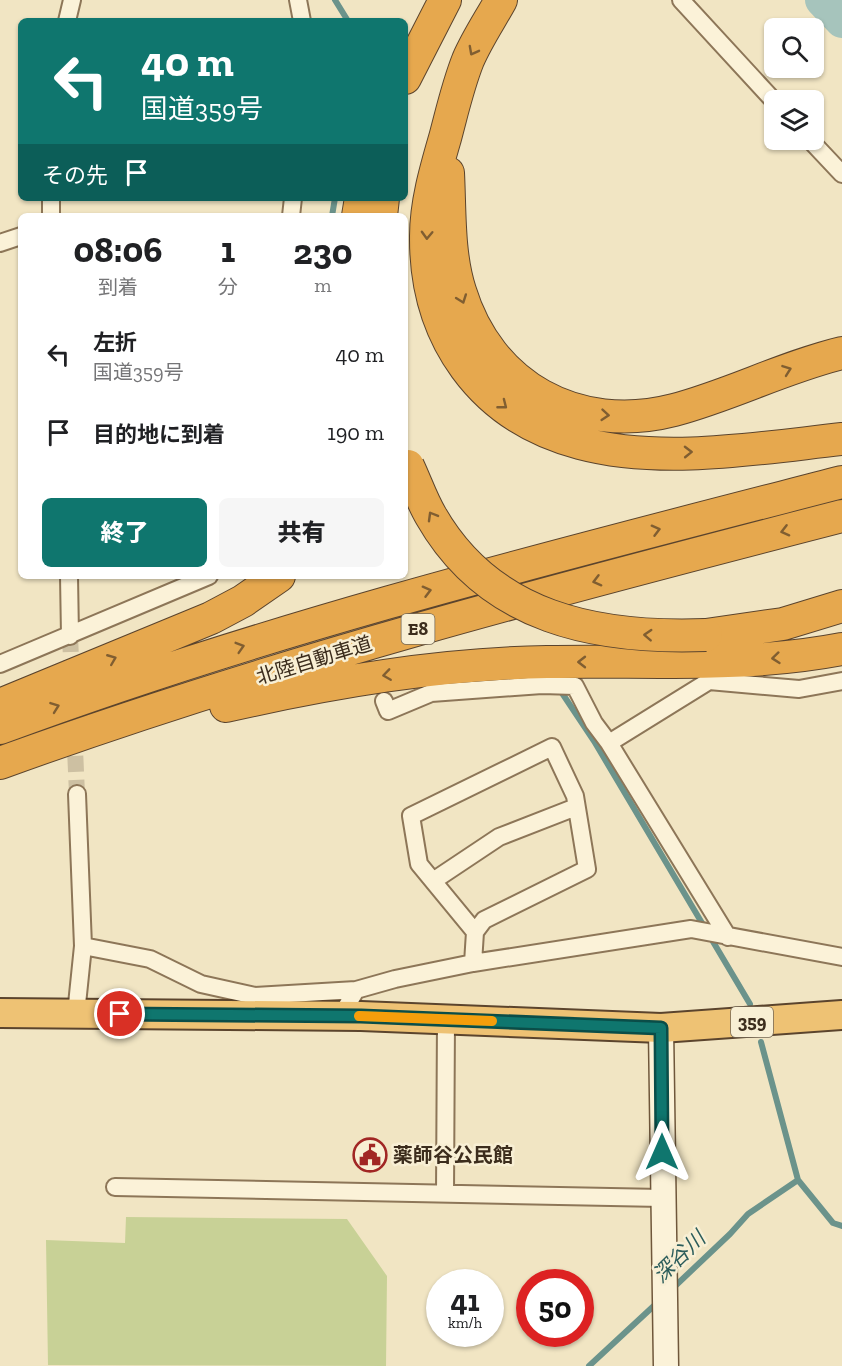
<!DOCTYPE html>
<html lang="ja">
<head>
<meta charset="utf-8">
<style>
  :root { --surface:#fff; --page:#f6f6f6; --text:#202124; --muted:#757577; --accent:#0f766e }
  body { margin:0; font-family:"Zilla Slab","Noto Sans JP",serif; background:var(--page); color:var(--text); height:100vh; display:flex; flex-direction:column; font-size:22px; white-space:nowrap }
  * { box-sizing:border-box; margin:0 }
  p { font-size:20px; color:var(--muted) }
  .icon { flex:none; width:33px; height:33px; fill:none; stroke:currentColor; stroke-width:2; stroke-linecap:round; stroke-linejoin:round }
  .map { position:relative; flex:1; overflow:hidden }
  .side { position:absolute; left:18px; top:213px; width:390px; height:366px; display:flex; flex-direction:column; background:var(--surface); border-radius:9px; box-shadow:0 2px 4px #0004 }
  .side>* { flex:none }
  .banner { position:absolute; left:18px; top:18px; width:390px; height:183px; border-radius:9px; box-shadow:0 2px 4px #0004; background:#0f766e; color:#fff; overflow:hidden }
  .controls { position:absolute; left:764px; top:18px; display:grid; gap:12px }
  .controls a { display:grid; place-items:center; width:60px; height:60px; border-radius:9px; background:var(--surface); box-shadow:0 2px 4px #0004; font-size:30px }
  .speed { position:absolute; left:426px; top:1269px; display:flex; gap:12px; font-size:30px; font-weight:700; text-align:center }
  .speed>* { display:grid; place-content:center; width:78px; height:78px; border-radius:50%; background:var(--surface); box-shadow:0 2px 4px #0004; line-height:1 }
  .speed small { font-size:15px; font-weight:400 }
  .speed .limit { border:9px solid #d22; background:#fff; color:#111 }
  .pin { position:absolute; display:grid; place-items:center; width:51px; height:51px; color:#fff; margin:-26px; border:3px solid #fff; border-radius:50%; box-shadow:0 2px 6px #0007 }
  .me { position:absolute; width:66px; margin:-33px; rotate:0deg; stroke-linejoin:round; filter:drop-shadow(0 0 4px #0008) }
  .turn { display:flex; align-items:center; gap:21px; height:126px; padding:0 24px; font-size:27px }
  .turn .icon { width:78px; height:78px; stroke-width:2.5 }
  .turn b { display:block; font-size:42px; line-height:51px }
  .then { display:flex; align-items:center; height:57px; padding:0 24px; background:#0003; gap:12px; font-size:22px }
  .eta { display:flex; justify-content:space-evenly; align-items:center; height:102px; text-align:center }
  .eta b { font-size:36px; font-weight:800; line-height:42px }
  .action { display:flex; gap:12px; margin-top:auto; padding:12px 24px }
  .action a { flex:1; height:69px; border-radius:9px; background:var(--accent); color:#fff; font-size:24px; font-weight:800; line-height:69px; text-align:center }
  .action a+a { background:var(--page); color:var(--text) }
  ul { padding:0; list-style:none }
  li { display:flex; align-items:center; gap:18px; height:78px; padding:0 24px }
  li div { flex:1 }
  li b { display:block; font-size:22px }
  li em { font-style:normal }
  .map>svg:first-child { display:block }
  .green { fill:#c8d196 }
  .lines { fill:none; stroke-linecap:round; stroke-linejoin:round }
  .stream { stroke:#6b938b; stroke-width:6 }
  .river { stroke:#a6c4bc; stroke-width:34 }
  .minor-tunnel { stroke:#cdc0a2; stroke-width:16; stroke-dasharray:16 8; stroke-linecap:butt }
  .minor-casing { stroke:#8d7658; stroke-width:20 }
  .secondary-casing { stroke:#6f573b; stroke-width:27 }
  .trunk-casing { stroke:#5b442d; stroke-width:32 }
  .motorway-casing { stroke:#5b442d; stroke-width:34 }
  .minor { stroke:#fbf2d8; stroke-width:16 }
  .secondary { stroke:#fbf2d8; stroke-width:24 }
  .trunk { stroke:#eec274; stroke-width:28 }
  .motorway { stroke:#e6a84e; stroke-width:32 }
  .motorway-bridge-casing { stroke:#5b442d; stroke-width:34; stroke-linecap:butt }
  .motorway-bridge { stroke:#e6a84e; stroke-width:32 }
  .oneway { stroke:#805e31 }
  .route-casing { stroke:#0a4d48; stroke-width:15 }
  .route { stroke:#0f766e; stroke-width:10 }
  .slow { stroke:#f59e0b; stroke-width:10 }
  .labels { text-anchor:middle; stroke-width:5; stroke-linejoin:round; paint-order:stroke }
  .shield { fill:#f8efd4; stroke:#746754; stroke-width:1.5 }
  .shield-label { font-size:18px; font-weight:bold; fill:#3c2d1d }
  .street-label { font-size:20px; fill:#3c2d1d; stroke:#f8efd4 }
  .poi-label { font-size:20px; font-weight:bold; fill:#3c2d1d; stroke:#f8efd4; text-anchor:start }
  .water-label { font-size:21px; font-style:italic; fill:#2c5d5b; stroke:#f8efd4 }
</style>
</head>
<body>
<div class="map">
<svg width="842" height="1366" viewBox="0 0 842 1366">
  <rect width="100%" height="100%" fill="#f1e5c3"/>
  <path class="green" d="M126,1217L347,1219L387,1276L386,1366L48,1365L46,1240L125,1243Z"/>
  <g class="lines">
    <path class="stream" d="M335,0L348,21
      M332,216L335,198
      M560,690L594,741L750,1004
      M761,1042L798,1180L833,1223L842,1226
      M672,1289L730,1234L748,1214L798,1180
      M589,1366L658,1302"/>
    <path class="river" d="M822,0L842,21"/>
    <path class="minor-tunnel" d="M70,636L77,794"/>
    <g class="minor-casing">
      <path id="minor" d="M298,0L302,21
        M681,0L774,101
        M67,21L72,0
        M810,140L842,174
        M51,216V198
        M291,216L293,198
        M0,243L21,236
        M69,576L70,636
        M0,664L209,576
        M384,701L388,711L431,693L542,685L575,686L594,723L609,743L728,937
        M609,743L709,681L799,689L842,681
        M433,881L499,837L576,807
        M83,946L150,959L201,984L255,996L356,990
        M473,963L475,932L419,864L411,816L552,747L575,796L587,869L484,920L475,932
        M76,1014L83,946L77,794
        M341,1016L356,990L395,979L473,963L691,929L842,957
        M115,1187L662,1198
        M445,1193L446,1020"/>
    </g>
    <g class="secondary-casing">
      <path id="secondary" d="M661,1028L666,1366"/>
    </g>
    <g class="trunk-casing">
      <path id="trunk" d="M0,1013L361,1016L661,1028L842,1015"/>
    </g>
    <g class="motorway-casing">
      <path id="motorway" d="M501,0C490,20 477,39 468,60C458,85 452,112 445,138C436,169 426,203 426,236C425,337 481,417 580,443C662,465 759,448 842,439
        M405,78L445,0
        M448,173C450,211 448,254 460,291C489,386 577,435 674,410C731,395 784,367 842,353
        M358,216L361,198
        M381,216L383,198
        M706,635L783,624L842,606
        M0,705L211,618L243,601L279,576
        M226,706C332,682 438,664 547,662C646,660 744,668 842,649
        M0,728C274,626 559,555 842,482
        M0,763C275,663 559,589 842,516"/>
    </g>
    <use href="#minor" class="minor"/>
    <use href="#secondary" class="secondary"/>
    <use href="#trunk" class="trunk"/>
    <use href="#motorway" class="motorway"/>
    <g class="motorway-bridge-casing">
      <path id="motorway-bridge" d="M408,466C416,483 422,501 431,516C490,619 597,639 706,635"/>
    </g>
    <use href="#motorway-bridge" class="motorway-bridge"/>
  </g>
  <defs><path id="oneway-chevron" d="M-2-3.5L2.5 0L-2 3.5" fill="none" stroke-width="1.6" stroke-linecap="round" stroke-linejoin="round" transform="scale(1.5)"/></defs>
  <g class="oneway">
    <use href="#oneway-chevron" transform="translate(473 51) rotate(118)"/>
    <use href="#oneway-chevron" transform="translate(427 235) rotate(92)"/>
    <use href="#oneway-chevron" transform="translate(462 299) rotate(70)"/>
    <use href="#oneway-chevron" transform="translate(787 370) rotate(-20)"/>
    <use href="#oneway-chevron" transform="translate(503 405) rotate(38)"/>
    <use href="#oneway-chevron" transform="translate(605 415) rotate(5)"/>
    <use href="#oneway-chevron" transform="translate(688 452) rotate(-1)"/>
    <use href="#oneway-chevron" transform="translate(432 516) rotate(-120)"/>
    <use href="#oneway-chevron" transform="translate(656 530) rotate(-15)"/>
    <use href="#oneway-chevron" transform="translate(785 531) rotate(166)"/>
    <use href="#oneway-chevron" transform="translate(597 581) rotate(165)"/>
    <use href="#oneway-chevron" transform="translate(427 591) rotate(-15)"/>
    <use href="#oneway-chevron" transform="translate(648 635) rotate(-177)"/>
    <use href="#oneway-chevron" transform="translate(240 647) rotate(-17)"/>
    <use href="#oneway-chevron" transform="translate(776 658) rotate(174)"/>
    <use href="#oneway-chevron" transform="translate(112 659) rotate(-22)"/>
    <use href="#oneway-chevron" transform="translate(582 662) rotate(-180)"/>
    <use href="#oneway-chevron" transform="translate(387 675) rotate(172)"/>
    <use href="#oneway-chevron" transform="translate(55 707) rotate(-20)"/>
  </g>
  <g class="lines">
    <g class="route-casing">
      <path id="route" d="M120,1014L361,1016L661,1028L662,1152"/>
    </g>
    <use href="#route" class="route"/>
    <path class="slow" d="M359,1016L492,1021"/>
  </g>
  <defs>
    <g id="civic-ring" transform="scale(1.725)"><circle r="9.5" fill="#f8efd4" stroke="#a12624" stroke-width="1.5"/><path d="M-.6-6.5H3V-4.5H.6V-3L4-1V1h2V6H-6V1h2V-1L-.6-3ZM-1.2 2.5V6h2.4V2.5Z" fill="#a12624"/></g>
  </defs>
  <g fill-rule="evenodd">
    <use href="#civic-ring" x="370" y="1155"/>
  </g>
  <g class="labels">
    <g class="shield">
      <rect x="401.5" y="614" width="33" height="30" rx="4.5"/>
      <rect x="731" y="1007" width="42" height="30" rx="4.5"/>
    </g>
    <g class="shield-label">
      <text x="418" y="635">E8</text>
      <text x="752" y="1028">359</text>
    </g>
    <g class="street-label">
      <text transform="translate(314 660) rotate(-17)" y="7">北陸自動車道</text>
    </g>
    <g class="poi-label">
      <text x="393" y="1162">薬師谷公民館</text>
    </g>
    <g class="water-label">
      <text transform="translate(679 1257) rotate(-44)" y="7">深谷川</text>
    </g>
  </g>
</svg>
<div class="controls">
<a><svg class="icon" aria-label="search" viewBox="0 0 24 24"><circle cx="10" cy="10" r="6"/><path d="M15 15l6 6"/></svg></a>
<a><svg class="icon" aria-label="layers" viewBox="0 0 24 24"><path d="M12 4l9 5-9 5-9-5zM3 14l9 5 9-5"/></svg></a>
</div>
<div class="speed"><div>41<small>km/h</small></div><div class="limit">50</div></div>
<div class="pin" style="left:120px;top:1014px;background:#d93025"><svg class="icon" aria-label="arrive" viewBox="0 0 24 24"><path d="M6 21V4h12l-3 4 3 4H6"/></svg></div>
<svg class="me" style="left:662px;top:1152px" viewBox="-20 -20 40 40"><path d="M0-17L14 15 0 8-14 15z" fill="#0f766e" stroke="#fff" stroke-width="4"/></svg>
<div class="banner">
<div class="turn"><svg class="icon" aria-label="left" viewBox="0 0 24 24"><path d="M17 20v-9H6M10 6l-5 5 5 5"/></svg><div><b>40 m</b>国道359号</div></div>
<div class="then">その先<svg class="icon" aria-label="arrive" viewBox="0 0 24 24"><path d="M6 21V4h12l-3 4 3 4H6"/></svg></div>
</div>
<section class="side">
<div class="eta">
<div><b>08:06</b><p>到着</p></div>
<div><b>1</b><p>分</p></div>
<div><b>230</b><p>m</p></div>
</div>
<ul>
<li><svg class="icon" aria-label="left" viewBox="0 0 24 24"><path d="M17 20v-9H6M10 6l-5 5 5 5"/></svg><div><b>左折</b><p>国道359号</p></div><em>40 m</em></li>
<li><svg class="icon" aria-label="arrive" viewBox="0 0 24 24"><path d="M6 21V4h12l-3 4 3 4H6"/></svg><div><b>目的地に到着</b></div><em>190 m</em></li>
</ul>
<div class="action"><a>終了</a><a>共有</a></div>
</section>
</div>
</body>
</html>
